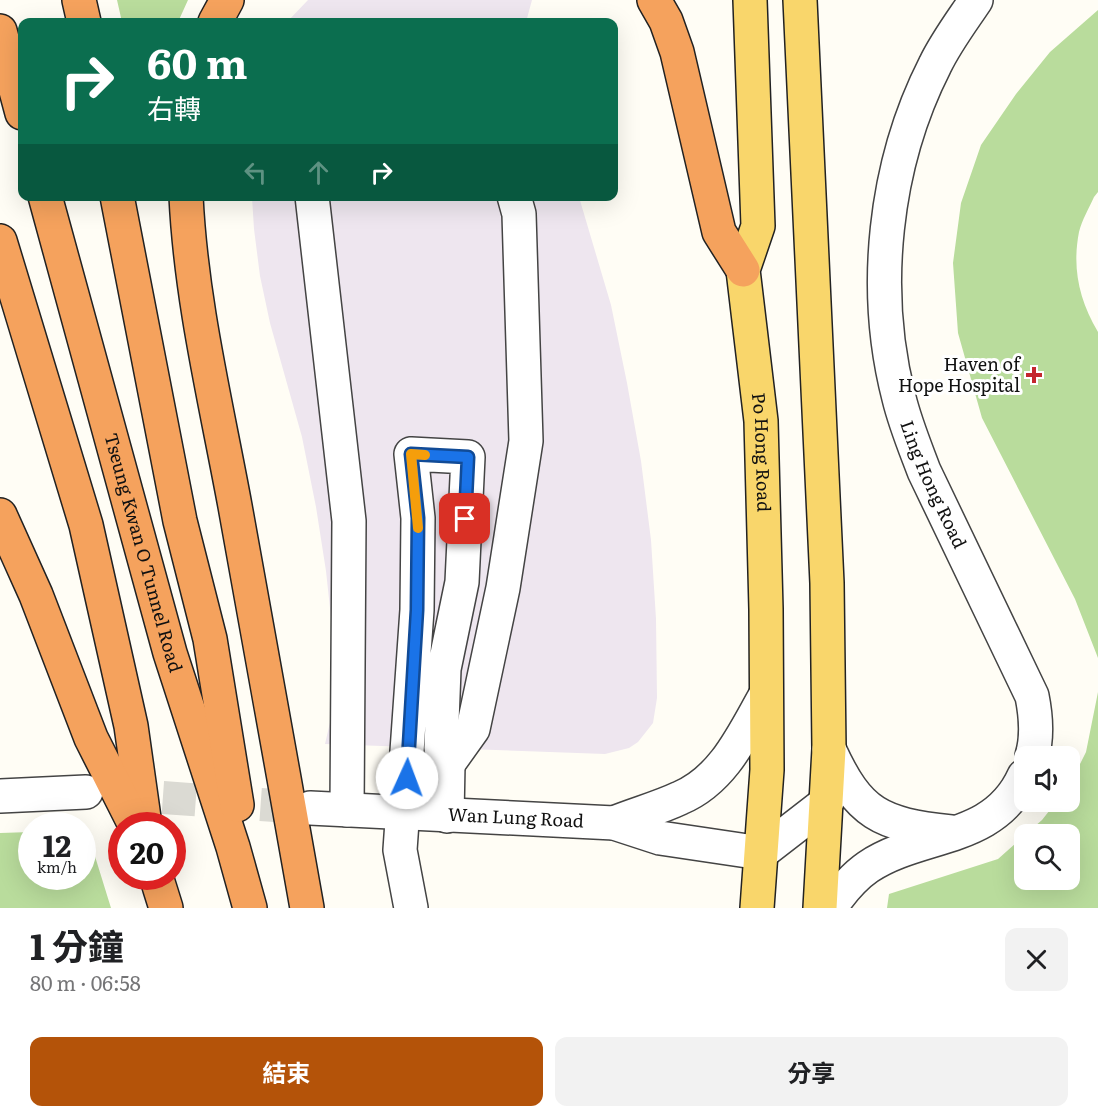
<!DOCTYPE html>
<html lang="zh-TW">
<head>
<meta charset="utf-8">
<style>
  :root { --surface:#fff; --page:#f2f2f2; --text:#202124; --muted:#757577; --accent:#b45309 }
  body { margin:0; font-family:Literata,"Noto Sans TC",serif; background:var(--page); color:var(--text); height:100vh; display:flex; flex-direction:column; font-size:22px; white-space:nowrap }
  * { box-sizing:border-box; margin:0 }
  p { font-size:20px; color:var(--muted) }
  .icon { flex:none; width:33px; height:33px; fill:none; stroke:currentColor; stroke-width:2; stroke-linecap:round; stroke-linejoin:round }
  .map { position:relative; height:908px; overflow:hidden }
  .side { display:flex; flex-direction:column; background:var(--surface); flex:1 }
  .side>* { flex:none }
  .banner { position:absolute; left:18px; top:18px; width:600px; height:183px; border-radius:12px; box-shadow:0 6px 24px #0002; background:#0b6e4f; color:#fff; overflow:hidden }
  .controls { position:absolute; left:1014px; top:746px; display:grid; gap:12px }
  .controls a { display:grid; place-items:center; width:66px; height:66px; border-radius:12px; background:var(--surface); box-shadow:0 6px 24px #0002; font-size:30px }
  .speed { position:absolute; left:18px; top:812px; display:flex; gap:12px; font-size:30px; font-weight:700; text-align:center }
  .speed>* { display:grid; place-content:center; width:78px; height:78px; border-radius:50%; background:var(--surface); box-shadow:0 6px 24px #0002; line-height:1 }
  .speed small { font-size:15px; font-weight:400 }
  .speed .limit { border:9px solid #d22; background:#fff; color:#111 }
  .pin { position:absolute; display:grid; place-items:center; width:51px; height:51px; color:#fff; margin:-26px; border-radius:12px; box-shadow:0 3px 9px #0006 }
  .me { position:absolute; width:66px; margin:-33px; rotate:2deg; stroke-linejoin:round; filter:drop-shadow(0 0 4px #0008) }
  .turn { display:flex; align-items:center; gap:21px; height:126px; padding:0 30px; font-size:27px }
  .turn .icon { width:78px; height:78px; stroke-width:2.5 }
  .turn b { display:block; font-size:42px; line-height:51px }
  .lanes { display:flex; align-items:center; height:57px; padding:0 30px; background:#0003; justify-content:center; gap:30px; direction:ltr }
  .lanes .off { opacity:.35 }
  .round { display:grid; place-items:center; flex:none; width:63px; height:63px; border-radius:12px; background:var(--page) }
  .head { display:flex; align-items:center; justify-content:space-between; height:102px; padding:0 30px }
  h1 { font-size:36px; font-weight:700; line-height:45px }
  .button { display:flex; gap:12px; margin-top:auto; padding:12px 30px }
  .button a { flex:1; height:69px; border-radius:12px; background:var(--accent); color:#fff; font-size:24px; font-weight:700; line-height:69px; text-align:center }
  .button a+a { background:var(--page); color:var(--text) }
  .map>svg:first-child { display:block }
  .industrial { fill:#eee6ef }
  .forest { fill:#b9dc9c }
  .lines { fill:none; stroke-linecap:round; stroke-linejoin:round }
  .minor-tunnel { stroke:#dbdad3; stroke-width:33; stroke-dasharray:33 16; stroke-linecap:butt }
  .minor-casing { stroke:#444; stroke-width:36 }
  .major-casing { stroke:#222; stroke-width:36 }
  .highway-casing { stroke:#222; stroke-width:36 }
  .minor { stroke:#fff; stroke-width:33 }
  .major { stroke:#f9d66b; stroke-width:33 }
  .highway { stroke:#f5a25d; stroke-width:33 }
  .route-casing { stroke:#114b97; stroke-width:15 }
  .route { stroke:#1a73e8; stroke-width:10 }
  .slow { stroke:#f59e0b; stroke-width:10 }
  .poi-dot { fill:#c4262e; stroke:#fff; stroke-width:2 }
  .labels { text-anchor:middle; stroke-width:6; stroke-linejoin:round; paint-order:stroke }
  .poi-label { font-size:18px; fill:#111; stroke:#fff; text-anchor:end }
  .street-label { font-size:18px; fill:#111; stroke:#fff }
</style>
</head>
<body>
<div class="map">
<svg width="1098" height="908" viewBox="0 0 1098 908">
  <rect width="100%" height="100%" fill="#fffdf5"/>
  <path class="industrial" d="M308,0H532L526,22H287Z
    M252,197H579L611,305L627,383L641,461L651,540L656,619L657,698L653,723L638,742L629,748L605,754L325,744L335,701L333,636L326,571L316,507L302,437L270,323L260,276L254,229Z"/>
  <path class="forest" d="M117,0H188L178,22H122Z
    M1098,10V192L1094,197C1089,208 1082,220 1079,232C1072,268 1079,300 1098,332V658L1075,599L982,418L958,333L953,263L961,203L981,145L1016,94L1050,52Z
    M1098,692V908H887L889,894L998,859L1024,836V879H1070V834H1026L1042,820L1057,801H1070V784L1086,752Z
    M31,832L32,876H82L83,836L89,837L111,908H0V833Z"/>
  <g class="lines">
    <path class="minor-tunnel" d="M114,794L310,808"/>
    <g class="minor-casing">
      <g id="minor">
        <path id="s1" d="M976,0C962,21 946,42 935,65C884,165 871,290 899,398C905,423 915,447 924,471L1032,696C1036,716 1038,736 1032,756"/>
        <path d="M312,196L349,521L347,810"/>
        <path d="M829,749C859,815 880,824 951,832"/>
        <path d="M448,764L473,729L503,588L526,441L519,214L514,196"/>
        <path d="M0,796L86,792"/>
        <path id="s2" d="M310,808L614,823L660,838L761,853L827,802"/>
        <path d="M614,823C636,814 659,808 680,798C723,780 743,735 765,696"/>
        <path d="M411,908L400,850L417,610L418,518L411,454L468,457L462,582L444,669L441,748L448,764L447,816"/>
        <path d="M830,908C841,892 852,878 868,867C920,832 994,843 1024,776"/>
      </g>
    </g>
    <g class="major-casing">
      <g id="major">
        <path id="s3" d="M750,0L758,226L743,270L761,421L766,609L767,770L757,908"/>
        <path d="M800,0L827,583L829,749L820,908"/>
      </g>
    </g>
    <g class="highway-casing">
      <g id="highway">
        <path d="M79,0L84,22"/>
        <path d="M654,0L666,21L677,52L719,232L743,270"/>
        <path d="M215,22L227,0"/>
        <path d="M0,31L22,113"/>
        <path id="s4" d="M45,196L170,653L233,847L250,908"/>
        <path d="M117,196L180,521L210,639L237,805"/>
        <path d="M186,196C191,301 216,403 235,506C260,640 283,774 307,908"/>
        <path d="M0,241L86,525L131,726L145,825"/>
        <path d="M0,515L36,595L91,738L135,825"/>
        <path d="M156,876L166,908"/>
      </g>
    </g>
    <use href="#minor" class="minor"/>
    <use href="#major" class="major"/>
    <use href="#highway" class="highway"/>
  </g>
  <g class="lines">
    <g class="route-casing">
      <path id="route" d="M407,778L417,610L418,518L411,454L468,457L465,519"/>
    </g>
    <use href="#route" class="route"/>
    <path class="slow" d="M418,528L411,454L425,455"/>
  </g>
  <path class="poi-dot" d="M1031 366h6v6h6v6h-6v6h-6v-6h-6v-6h6z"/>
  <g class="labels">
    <g class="poi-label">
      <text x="1020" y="371">Haven of<tspan x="1020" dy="21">Hope Hospital</tspan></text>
    </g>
    <g class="street-label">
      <text dy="6" stroke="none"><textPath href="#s3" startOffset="456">Po Hong Road</textPath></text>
      <text dy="6" stroke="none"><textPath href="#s1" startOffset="512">Ling Hong Road</textPath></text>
      <text dy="6" stroke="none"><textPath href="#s4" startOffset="370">Tseung Kwan O Tunnel Road</textPath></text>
      <text dy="6" stroke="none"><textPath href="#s2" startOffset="206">Wan Lung Road</textPath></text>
    </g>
  </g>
</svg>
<div class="controls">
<a><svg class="icon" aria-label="sound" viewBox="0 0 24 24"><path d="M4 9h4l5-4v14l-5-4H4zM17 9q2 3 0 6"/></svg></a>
<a><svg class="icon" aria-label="search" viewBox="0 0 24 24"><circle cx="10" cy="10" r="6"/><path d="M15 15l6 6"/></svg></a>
</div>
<div class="speed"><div>12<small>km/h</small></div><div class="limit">20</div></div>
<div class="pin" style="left:465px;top:519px;background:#d93025"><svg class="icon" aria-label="arrive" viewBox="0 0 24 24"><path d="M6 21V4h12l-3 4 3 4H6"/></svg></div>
<svg class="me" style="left:407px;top:778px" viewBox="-20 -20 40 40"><circle r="19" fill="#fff"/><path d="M0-13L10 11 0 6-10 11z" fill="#1a73e8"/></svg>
<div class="banner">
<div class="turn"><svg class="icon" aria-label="right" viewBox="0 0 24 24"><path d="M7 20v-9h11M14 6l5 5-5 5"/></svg><div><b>60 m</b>右轉</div></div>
<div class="lanes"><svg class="icon off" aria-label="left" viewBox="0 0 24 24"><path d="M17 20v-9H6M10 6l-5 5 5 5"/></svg><svg class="icon off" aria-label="ahead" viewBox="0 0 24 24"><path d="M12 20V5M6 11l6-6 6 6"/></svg><svg class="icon" aria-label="right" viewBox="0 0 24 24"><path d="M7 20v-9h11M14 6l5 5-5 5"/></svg></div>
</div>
</div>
<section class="side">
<div class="head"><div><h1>1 分鐘</h1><p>80 m · 06:58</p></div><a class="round"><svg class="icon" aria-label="close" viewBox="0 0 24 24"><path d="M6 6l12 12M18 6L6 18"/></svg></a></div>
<div class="button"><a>結束</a><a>分享</a></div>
</section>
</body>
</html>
